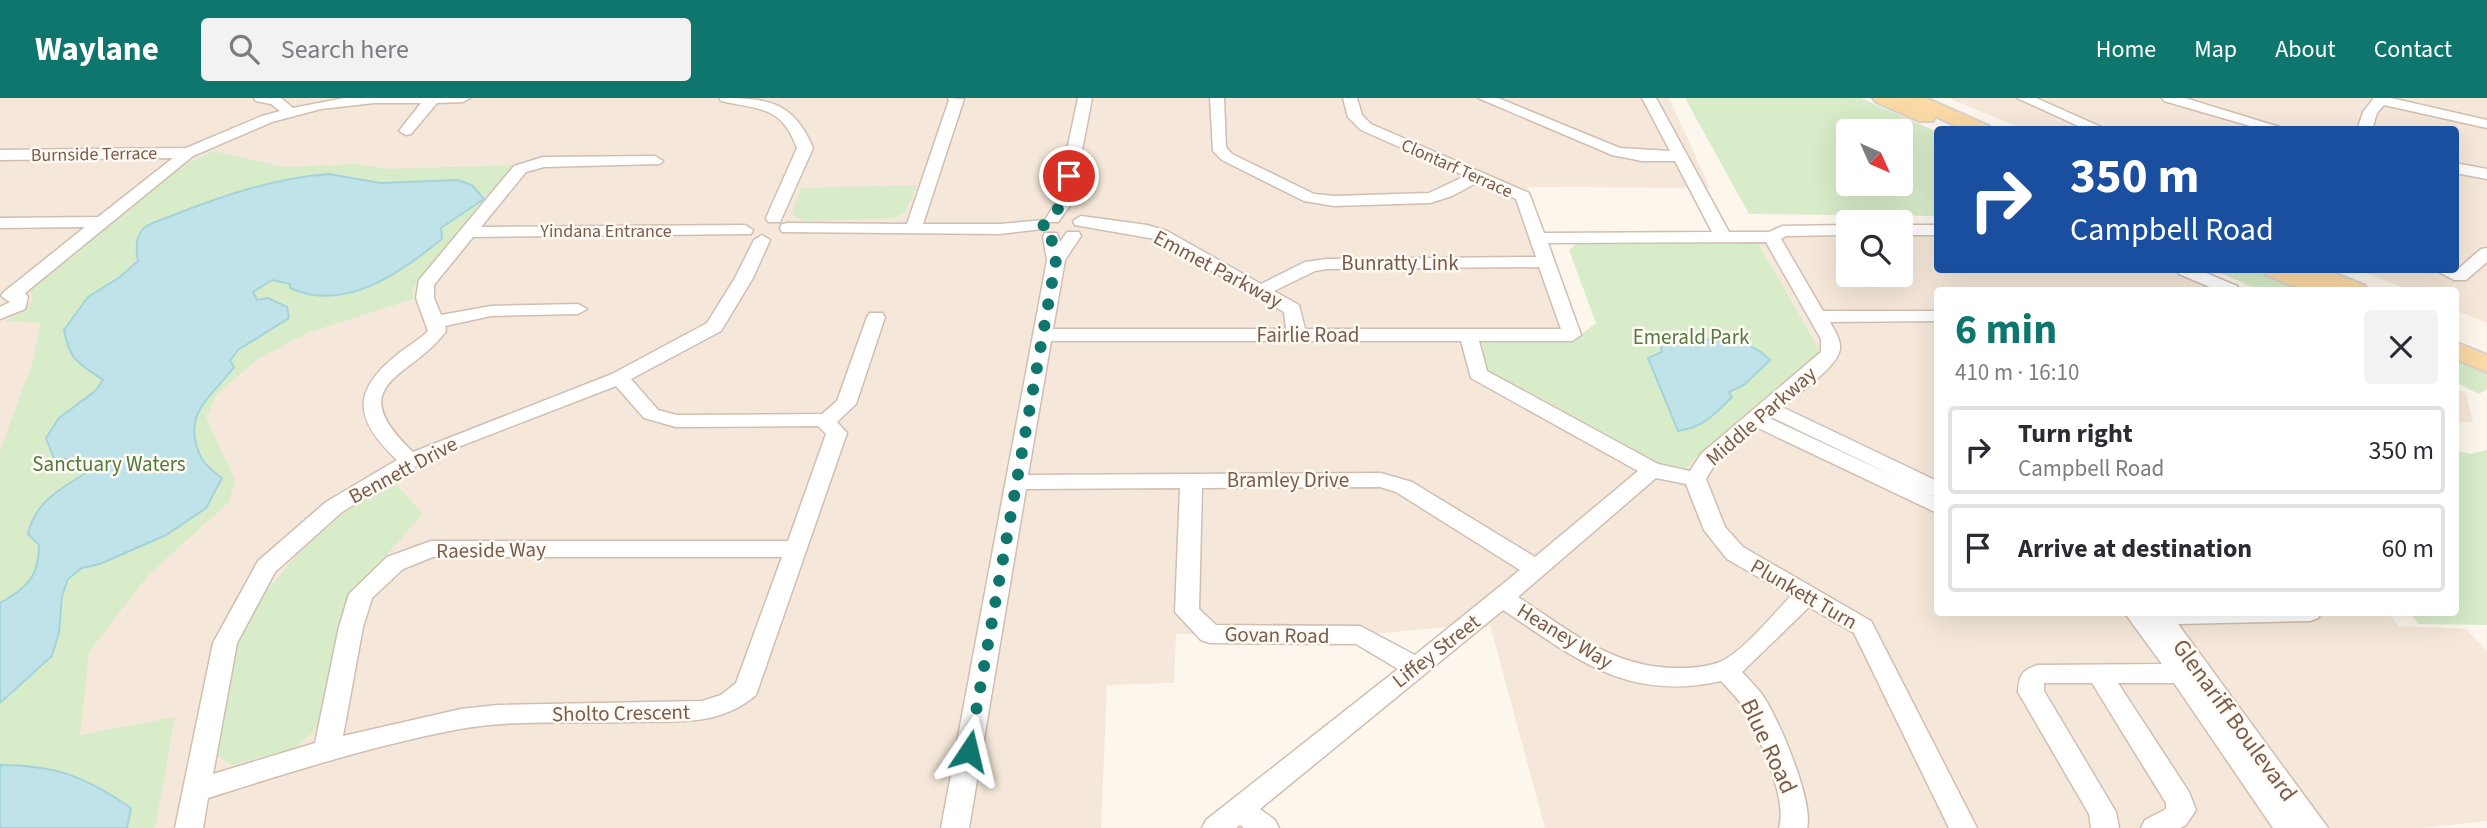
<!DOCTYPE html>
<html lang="en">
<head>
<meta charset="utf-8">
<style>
  :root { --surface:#fff; --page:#f2f2f3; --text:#2b2b33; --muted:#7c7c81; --line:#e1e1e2; --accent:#0f766e }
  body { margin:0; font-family:"Source Sans 3",sans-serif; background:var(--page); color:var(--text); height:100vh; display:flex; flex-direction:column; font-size:26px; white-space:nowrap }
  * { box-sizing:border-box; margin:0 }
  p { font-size:23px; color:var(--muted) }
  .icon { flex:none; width:38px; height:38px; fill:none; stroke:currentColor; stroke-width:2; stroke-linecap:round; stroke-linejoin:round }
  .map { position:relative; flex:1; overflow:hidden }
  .side { position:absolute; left:1934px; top:189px; width:525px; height:329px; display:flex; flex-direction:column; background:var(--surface); border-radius:7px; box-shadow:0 7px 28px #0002 }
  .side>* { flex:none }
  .top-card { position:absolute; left:1934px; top:28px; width:525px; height:147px; border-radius:7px; box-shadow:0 7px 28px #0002; background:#1a4fa0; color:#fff; overflow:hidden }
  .needle { width:46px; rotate:135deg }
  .fabs { position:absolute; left:1836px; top:21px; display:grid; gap:14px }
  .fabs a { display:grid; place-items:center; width:77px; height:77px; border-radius:7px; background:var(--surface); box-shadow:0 7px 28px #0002; font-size:35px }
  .pin { position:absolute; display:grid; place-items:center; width:60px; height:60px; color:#fff; margin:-30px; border:4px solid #fff; border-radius:50%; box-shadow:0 2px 7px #0007 }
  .me { position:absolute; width:77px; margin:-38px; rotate:10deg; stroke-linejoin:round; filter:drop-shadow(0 0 5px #0008) }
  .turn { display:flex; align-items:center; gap:24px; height:147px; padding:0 21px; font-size:32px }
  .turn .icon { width:91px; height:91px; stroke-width:2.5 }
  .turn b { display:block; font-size:49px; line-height:60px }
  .round { display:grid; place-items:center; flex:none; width:74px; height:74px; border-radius:7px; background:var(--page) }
  .summary { display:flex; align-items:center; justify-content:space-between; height:119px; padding:0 21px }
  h1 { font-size:42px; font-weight:700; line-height:52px; color:var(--accent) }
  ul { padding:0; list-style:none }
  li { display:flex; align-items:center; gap:21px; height:88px; margin:0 14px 10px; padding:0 7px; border:4px solid var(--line); border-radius:7px }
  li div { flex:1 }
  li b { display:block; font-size:26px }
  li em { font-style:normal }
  header { display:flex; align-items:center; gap:42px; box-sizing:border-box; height:98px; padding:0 35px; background:var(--accent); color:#fff }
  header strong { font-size:33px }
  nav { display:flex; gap:38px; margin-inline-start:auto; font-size:24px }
  .search { width:490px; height:63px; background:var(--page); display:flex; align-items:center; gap:18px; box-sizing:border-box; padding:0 24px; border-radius:7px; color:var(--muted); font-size:26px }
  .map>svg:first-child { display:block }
  .residential { fill:#f5e8da }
  .green { fill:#d8ecc9; fill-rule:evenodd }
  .water { fill:#bfe3e8; stroke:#a5d3da; stroke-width:2 }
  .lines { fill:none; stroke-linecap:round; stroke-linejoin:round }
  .minor-casing { stroke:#d1beb0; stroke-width:3 }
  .major-casing { stroke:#dad1cd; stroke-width:4 }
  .minor { fill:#fff; fill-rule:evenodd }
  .major { fill:#fbd9a5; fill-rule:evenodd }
  .route { stroke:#0f766e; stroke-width:12; stroke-dasharray:0 21.6 }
  .labels { text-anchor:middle; stroke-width:5; stroke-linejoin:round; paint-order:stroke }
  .far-street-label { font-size:18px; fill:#7a5c4d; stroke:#fffaf3 }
  .street-label { font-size:21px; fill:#7a5c4d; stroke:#fffaf3 }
  .park-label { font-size:21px; fill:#537a41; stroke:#fffaf3 }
  .near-street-label { font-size:24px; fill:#7a5c4d; stroke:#fffaf3 }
</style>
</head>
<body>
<header>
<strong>Waylane</strong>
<div class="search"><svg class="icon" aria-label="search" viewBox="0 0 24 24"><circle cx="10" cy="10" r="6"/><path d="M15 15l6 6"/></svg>Search here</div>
<nav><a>Home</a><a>Map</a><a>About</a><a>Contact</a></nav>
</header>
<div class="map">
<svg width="2487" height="730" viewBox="0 0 2487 730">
  <rect width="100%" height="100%" fill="#fdf6ec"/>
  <path class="residential" d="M0,0H1669L1710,90L1528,89L1581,244L1482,245L1487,276L1810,263L1821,254L1758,145L1774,128L1848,127V177H1900L1901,127H1937V172H2199L2245,192H1937V514H2387L2399,528L2466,531L2487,553V723L2422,730H1545L1490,527H1470L1360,537L1176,536L1174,585L1107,587L1101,730H0Z
    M1948,0H2487V225L2455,212V192H2409L2358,172H2455V32L2023,31Z
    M2455,290L2466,295L2473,324H2455Z"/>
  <path class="green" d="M1685,0H1861L1937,34V118L1749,116ZM1848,33H1900V86H1848Z
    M213,53L285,69L359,66L388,71L518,67L412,191L413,201L307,235L258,261L217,296L206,320L235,382L229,404L149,476L89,554L80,637L175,619L155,730H0V353L32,266L41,225L5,223L23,213L33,202L30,193L182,68Z
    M917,87L905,115L894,120L804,123L791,116L801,90Z
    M1578,145H1758L1821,254L1684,371L1655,369L1487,276L1482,245L1574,242L1596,225L1569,152Z
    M2214,172H2252L2300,192H2259Z
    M2455,260L2487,274V291L2479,296L2455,284Z
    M2455,352L2470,356L2487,352V527L2418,526L2410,515L2455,514Z
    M394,384L423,416L351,497L320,627L296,650L232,667L217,658L237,546L260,502L305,446L350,411Z"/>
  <path class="water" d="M329,76L380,85L458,82L472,87L484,101L441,130L442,141C400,175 345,215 290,190V186L272,182L253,194L257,202L268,200L287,209L289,220L238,252L230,263L234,269C215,295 187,311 196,346C201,364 207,369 222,380L206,410L166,437L100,466L82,470L68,481L62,498L59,534L52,558L0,605V505C27,490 39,479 39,447L28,436C35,404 60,391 86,375L79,362L54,360L46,340L59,320L95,293L103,282C79,265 70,264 64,232L88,199L120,179L138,163C136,153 135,141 142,132C147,125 162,122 171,118C222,98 274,80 329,76Z
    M1677,238L1721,243L1729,240L1738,241L1761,254L1770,262L1744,287L1729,294L1732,299C1714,317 1704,329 1678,333L1648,260L1662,254L1660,244Z
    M0,667C56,667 86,679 131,710L127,730H0Z"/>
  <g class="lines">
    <g class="minor-casing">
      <path id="minor" d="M254,0H281L293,10L344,0H470L463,4L437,5L411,36L406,37L399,33L421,5H374L321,11L272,24L193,58L25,195L28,199L25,211L0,221V209L10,204L1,198L4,194L85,129L0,130V120L98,119L173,60L0,62V52L186,50L262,18L280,13L271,6L256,3Z
        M719,0C766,0 793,2 813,50L780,124H768L766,120L797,50C781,7 760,12 721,3Z
        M948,0L964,1L923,126H1000L1045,122L1056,104L1078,0H1092L1072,105L1058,124H1049L1048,130L1042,131L1000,136L782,134L780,130L782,126L788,125L907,126L949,2Z
        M1210,0H1224L1226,49L1232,56L1314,96L1334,98L1429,95L1465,78L1361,32L1348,19L1343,0H1357L1362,17L1371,26L1529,95L1544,135L1712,134L1675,63H1642L1612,57L1478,0H1498L1620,50L1670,53L1642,0H1656L1729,134H1769L1782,128L1848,127V137L1786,138L1781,141L1823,213H1937V223L1830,224C1835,234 1843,244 1839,255C1832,273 1797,296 1782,309L1937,383V398L1931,397L1937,399V415L1758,330L1715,366L1706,381L1725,429L1743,449L1871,523L1977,730H1949L1854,535L1809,509L1742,574C1749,581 1755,588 1761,595C1778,618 1814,704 1807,730H1779C1788,701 1759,639 1745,612C1739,601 1729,592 1721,583C1626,604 1577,561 1503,512L1260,711L1275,722L1279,730H1244L1240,727L1236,730H1202L1206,722L1398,571L1356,546L1210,545L1201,542L1175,514L1180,390L1026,391L969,730H941L1047,162L1043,139L1045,135H1057L1060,144L1067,134H1079L1081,138L1065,162L1053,231H1286L1284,214L1155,141L1075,127L1073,123L1081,118L1147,127L1167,133L1261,186L1305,164L1327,161L1536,159L1516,101L1478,84L1452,98L1430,105L1334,108L1304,103L1222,62L1213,53ZM1766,144L1821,241V254L1701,356L1690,373L1658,366L1487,273L1479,243H1572L1581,237L1548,145ZM1539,169L1561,231H1305L1299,207L1274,193L1315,173L1327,171ZM1051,243H1461L1471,280L1638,373L1535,459L1412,384L1381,375L1028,377ZM1771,319L1898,380L1769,320ZM1656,380L1686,386L1704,432L1727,461L1791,498C1772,517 1743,554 1720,564C1709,568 1695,570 1683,570C1615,572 1572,534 1518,499ZM1380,389L1396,394L1520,472L1415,557L1360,528L1216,527L1199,511L1202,390Z
        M2017,0H2036L2108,32H2087Z
        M2162,0H2185L2289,32H2264L2164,3Z
        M2374,0H2391L2487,22V30L2384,7L2377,15L2372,32H2357L2363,14Z
        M655,58L663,63L660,66L544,69L526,74L481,129L745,127L753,132L751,136L473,139L434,187V200L441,217L491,208L578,206L587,211L578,216L491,218L445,228L446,233C413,280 339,284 413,354L612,276L707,225L735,180L754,142L762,137L770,142L753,180L721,233L631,281L658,312L677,317L822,316L837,303L867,219L870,215H882L885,219L856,306L837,324L847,335L756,597C718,629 677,623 630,624C574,626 515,621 460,631C374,647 291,674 208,700L203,730H175L213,545L258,463L326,404L397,362C355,322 350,294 398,256C408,248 419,242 428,233L416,200L419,182L514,68L543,59ZM616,288L644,320L676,329L818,328L826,336L788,443H431L387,459L349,496L339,529L315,645L213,676L237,545L275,474L342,414L417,368L453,351ZM433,459H782L736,585L721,597L702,603L498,607L461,611L343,638L363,529L372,500L403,471Z
        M2455,65L2487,71V81L2455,75Z
        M1900,127H1937V137H1900Z
        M2487,150V164L2466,182H2454L2435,172L2458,171L2481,151Z
        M2176,172H2199L2237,188L2240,192H2217L2179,176Z
        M2124,514H2322L2318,520L2310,523L2178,526L2328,730H2273L2174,585H2118L2189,694L2196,712L2186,727L2180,730H2141L2145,722L2166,711V705L2092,585H2044V593L2116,714L2119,730H2091L2089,716L2018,594C2019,577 2022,572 2038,567L2162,566Z"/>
    </g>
    <g class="major-casing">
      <path id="major" d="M1873,0H1926L1989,28L1992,32H1964L1935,18L1933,23H1919L1876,4Z
        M2263,172H2326L2364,187L2368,192H2302L2266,177Z
        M2455,244L2487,257V274L2455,261Z"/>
    </g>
    <use href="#minor" class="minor"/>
    <use href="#major" class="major"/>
  </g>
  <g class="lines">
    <path class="route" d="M969,653L1056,162L1051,139L1046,137L1041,130L1064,104L1069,78"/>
  </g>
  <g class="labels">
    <g class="far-street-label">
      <text transform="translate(94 56) rotate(-1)" y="6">Burnside Terrace</text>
      <text transform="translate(1457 70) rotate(24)" y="6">Clontarf Terrace</text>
      <text x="606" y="139">Yindana Entrance</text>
    </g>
    <g class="street-label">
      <text x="1400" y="172">Bunratty Link</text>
      <text transform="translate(1218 171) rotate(28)" y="7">Emmet Parkway</text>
      <text x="1308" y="244">Fairlie Road</text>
      <text transform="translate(1761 318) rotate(-41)" y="7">Middle Parkway</text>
      <text transform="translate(403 372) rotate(-28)" y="7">Bennett Drive</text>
      <text x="1288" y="389">Bramley Drive</text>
      <text transform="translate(491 452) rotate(-1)" y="7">Raeside Way</text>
      <text transform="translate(1804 496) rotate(30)" y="7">Plunkett Turn</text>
      <text transform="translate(1277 537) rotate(1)" y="7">Govan Road</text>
      <text transform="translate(1565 538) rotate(31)" y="7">Heaney Way</text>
      <text transform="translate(1436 553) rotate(-38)" y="7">Liffey Street</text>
      <text transform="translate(621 615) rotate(-1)" y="7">Sholto Crescent</text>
    </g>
    <g class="park-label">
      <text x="1691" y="246">Emerald Park</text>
      <text x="109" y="373">Sanctuary Waters</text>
    </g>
    <g class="near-street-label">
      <text transform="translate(2235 622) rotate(54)" y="8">Glenariff Boulevard</text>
      <text transform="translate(1769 648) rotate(65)" y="8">Blue Road</text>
    </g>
  </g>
</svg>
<div class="fabs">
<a><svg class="needle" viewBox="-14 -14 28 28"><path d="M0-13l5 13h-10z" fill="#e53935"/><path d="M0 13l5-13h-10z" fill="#7c7c81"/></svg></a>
<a><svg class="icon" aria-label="search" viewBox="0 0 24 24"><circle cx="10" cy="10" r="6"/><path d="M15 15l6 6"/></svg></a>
</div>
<div class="pin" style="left:1069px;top:78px;background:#d93025"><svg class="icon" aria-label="arrive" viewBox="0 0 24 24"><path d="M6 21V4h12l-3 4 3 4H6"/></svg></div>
<svg class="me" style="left:969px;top:653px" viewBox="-20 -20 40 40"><path d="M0-17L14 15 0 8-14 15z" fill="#0f766e" stroke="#fff" stroke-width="4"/></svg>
<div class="top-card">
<div class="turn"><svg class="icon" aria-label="right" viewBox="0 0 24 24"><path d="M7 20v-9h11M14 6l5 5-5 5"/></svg><div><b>350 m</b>Campbell Road</div></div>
</div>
<section class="side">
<div class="summary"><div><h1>6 min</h1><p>410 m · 16:10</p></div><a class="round"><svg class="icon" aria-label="close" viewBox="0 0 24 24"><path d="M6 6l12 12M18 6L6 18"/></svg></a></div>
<ul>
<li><svg class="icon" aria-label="right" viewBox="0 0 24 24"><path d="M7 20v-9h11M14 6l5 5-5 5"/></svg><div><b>Turn right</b><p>Campbell Road</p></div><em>350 m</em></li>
<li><svg class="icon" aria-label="arrive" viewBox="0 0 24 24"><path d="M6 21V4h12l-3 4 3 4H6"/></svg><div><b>Arrive at destination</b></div><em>60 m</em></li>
</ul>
</section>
</div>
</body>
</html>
